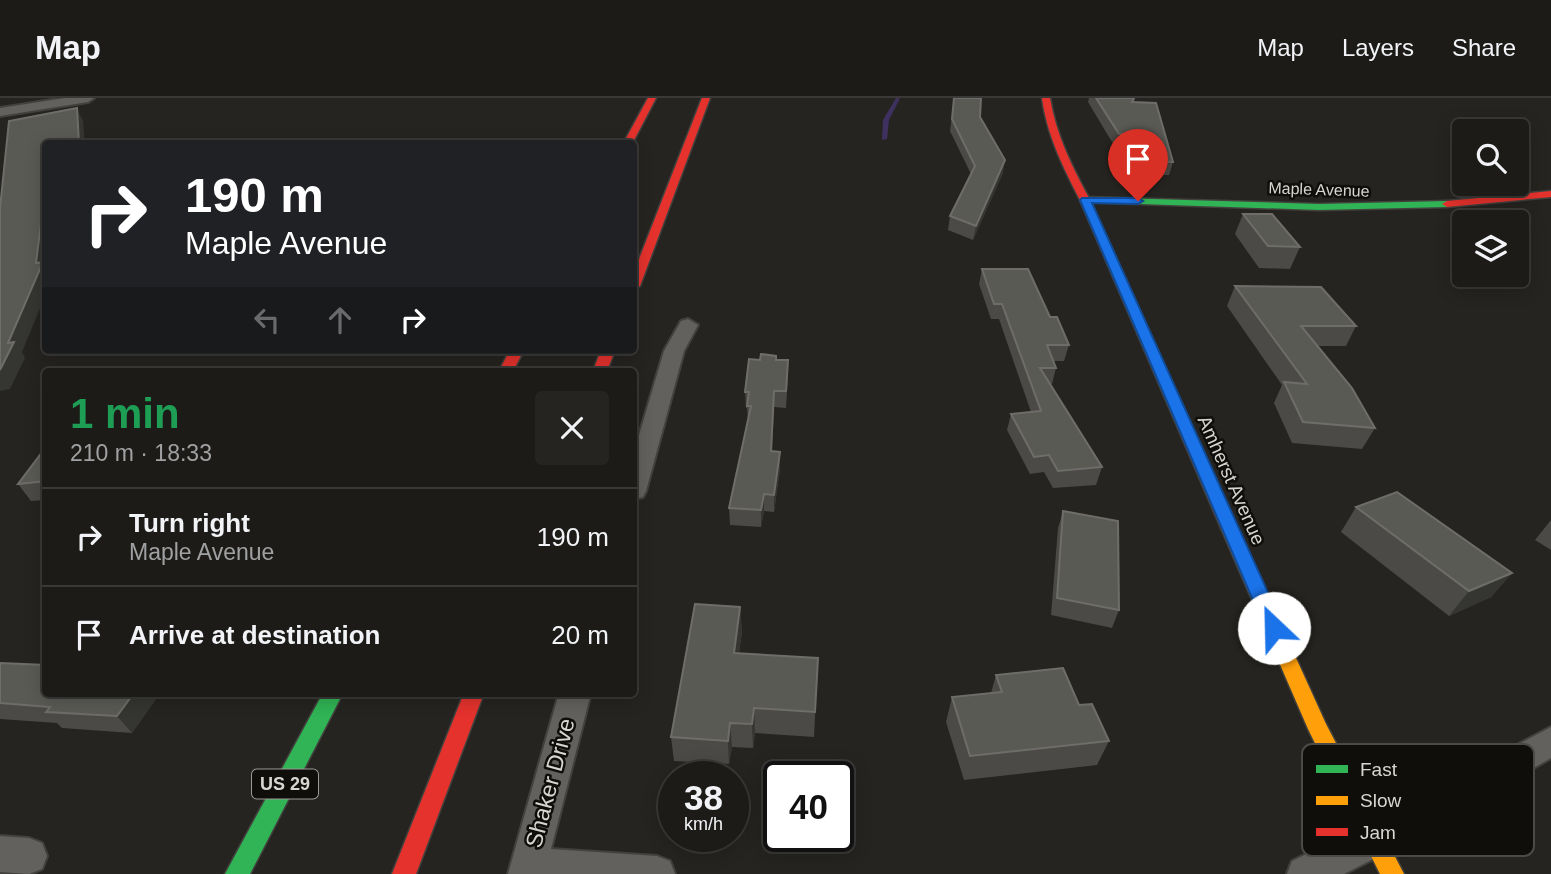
<!DOCTYPE html>
<html lang="en">
<head>
<meta charset="utf-8">
<style>
  :root { --surface:#1c1b18; --page:#252421; --text:#f1f3f6; --muted:#a0a1a2; --line:#3a3937 }
  body { margin:0; font-family:Arial,sans-serif; background:var(--page); color:var(--text); height:100vh; display:flex; flex-direction:column; font-size:26px; white-space:nowrap }
  * { box-sizing:border-box; margin:0 }
  p { font-size:23px; color:var(--muted) }
  .icon { flex:none; width:38px; height:38px; fill:none; stroke:currentColor; stroke-width:2; stroke-linecap:round; stroke-linejoin:round }
  .map { position:relative; flex:1; overflow:hidden }
  .panel { position:absolute; left:42px; top:270px; width:595px; height:329px; display:flex; flex-direction:column; background:var(--surface); border-radius:7px; box-shadow:0 4px 18px #0003,0 0 0 2px var(--line) }
  .panel>* { flex:none }
  .banner { position:absolute; left:42px; top:42px; width:595px; height:214px; border-radius:7px; box-shadow:0 4px 18px #0003,0 0 0 2px var(--line); background:#202124; color:#fff; overflow:hidden }
  .controls { position:absolute; left:1452px; top:21px; display:grid; gap:14px }
  .controls a { display:grid; place-items:center; width:77px; height:77px; border-radius:7px; background:var(--surface); box-shadow:0 4px 18px #0003,0 0 0 2px var(--line); font-size:35px }
  .speed { position:absolute; left:658px; top:663px; display:flex; gap:14px; font-size:35px; font-weight:700; text-align:center }
  .speed>* { display:grid; place-content:center; width:91px; height:91px; border-radius:50%; background:var(--surface); box-shadow:0 4px 18px #0003,0 0 0 2px var(--line); line-height:1 }
  .speed small { font-size:18px; font-weight:400 }
  .speed .limit { border:4px solid #111; border-radius:10px; background:#fff; color:#111 }
  .pin { position:absolute; display:grid; place-items:center; width:60px; height:60px; color:#fff; margin:-72px -30px; border-radius:50% 50% 50% 0; rotate:-45deg; box-shadow:0 0 7px #0007 }
  .pin .icon { rotate:45deg }
  .me { position:absolute; width:77px; margin:-38px; rotate:336deg; stroke-linejoin:round; filter:drop-shadow(0 0 5px #0008) }
  .turn { display:flex; align-items:center; gap:24px; height:147px; padding:0 28px; font-size:32px }
  .turn .icon { width:91px; height:91px; stroke-width:2.5 }
  .turn b { display:block; font-size:49px; line-height:60px }
  .lanes { display:flex; align-items:center; height:66px; padding:0 28px; background:#0003; justify-content:center; gap:35px; direction:ltr }
  .lanes .off { opacity:.35 }
  .round { display:grid; place-items:center; flex:none; width:74px; height:74px; border-radius:7px; background:var(--page) }
  .overview { display:flex; align-items:center; justify-content:space-between; height:119px; padding:0 28px }
  h1 { font-size:42px; font-weight:800; line-height:52px; color:#1e9e55 }
  ul { padding:0; list-style:none }
  li { display:flex; align-items:center; gap:21px; height:98px; padding:0 28px; border-top:2px solid var(--line) }
  li div { flex:1 }
  li b { display:block; font-size:26px }
  li em { font-style:normal }
  header { display:flex; align-items:center; gap:42px; box-sizing:border-box; height:98px; padding:0 35px; background:var(--surface); border-bottom:2px solid var(--line) }
  header strong { font-size:33px }
  nav { display:flex; gap:38px; margin-inline-start:auto; font-size:24px }
  .map>svg:first-child { display:block }
  .lines { fill:none; stroke-linecap:round; stroke-linejoin:round }
  .stream { fill:#3e3160; fill-rule:evenodd }
  .street-casing { stroke:#42413e; stroke-width:4 }
  .fast-casing { stroke:#42413e; stroke-width:3 }
  .slow-casing { stroke:#42413e; stroke-width:3 }
  .jam-casing { stroke:#42413e; stroke-width:3 }
  .street { fill:#62615e; fill-rule:evenodd }
  .fast { fill:#30b455; fill-rule:evenodd }
  .slow { fill:#ff9f0a; fill-rule:evenodd }
  .jam { fill:#e5322d; fill-rule:evenodd }
  .wall { fill:#4b4a46 }
  .shaded-wall { fill:#353531 }
  .building { fill:#5a5a55; stroke:#6e6d69; stroke-width:2 }
  .route { fill:#1a73e8; stroke:#114b97; stroke-width:2 }
  .labels { text-anchor:middle; stroke-width:5; stroke-linejoin:round; paint-order:stroke }
  .far-street-label { font-size:16px; fill:#d8d6d1; stroke:#0f0e0b }
  .shield { fill:#0f0e0b; stroke:#9c9a96; stroke-width:2 }
  .shield-label { font-size:18px; font-weight:bold; fill:#d8d6d1 }
  .street-label { font-size:19px; fill:#d8d6d1; stroke:#0f0e0b }
  .near-street-label { font-size:23px; fill:#d8d6d1; stroke:#0f0e0b }
  .key { fill:#0f0e0b; stroke:#4b4a46; stroke-width:2 }
  .key-label { font-size:19px; fill:#d8d6d1 }
</style>
</head>
<body>
<header>
<strong>Map</strong>
<nav><a>Map</a><a>Layers</a><a>Share</a></nav>
</header>
<div class="map">
<svg width="1551" height="776" viewBox="0 0 1551 776">
  <rect width="100%" height="100%" fill="#252420"/>
  <g class="lines">
    <path class="stream" d="M896,0H900L889,22L887,41L882,42L883,22Z"/>
    <g class="street-casing">
      <path id="street" d="M65,0H94L88,4L0,18V10Z
        M688,221L698,227L684,253L646,393L643,399L634,401V354L664,253L681,223Z
        M559,595H591L551,751L657,758L670,763L675,776H508Z
        M1551,629V660L1389,753L1344,776H1287L1292,763L1363,729Z
        M0,738L29,740L42,745L47,758L42,771L29,776L0,774Z"/>
    </g>
    <g class="fast-casing">
      <path id="fast" d="M1085,99L1319,106L1447,103L1452,106L1447,109L1319,112L1081,104V100Z
        M323,595H343L250,776H225Z"/>
    </g>
    <g class="slow-casing">
      <path id="slow" d="M1229,424L1235,426L1237,430L1326,626L1404,776H1380L1308,631L1221,430L1223,426Z"/>
    </g>
    <g class="jam-casing">
      <path id="jam" d="M648,0H656L632,46H623Z
        M702,0H710L640,188L634,191V174Z
        M1042,0H1050C1056,37 1072,69 1090,102L1237,430L1235,434H1223L1221,430L1080,102C1063,69 1047,37 1042,0Z
        M1551,93V99L1447,109L1442,106L1447,103Z
        M510,252H524L513,273H499Z
        M601,252H615L607,273H593Z
        M464,595H484L416,776H392Z"/>
    </g>
    <use href="#street" class="street"/>
    <use href="#fast" class="fast"/>
    <use href="#slow" class="slow"/>
    <use href="#jam" class="jam"/>
  </g>
  <path class="wall" d="M954,0L980,19L1003,75L973,142L948,132L950,118L971,76L950,33Z
    M1089,0H1135L1134,4L1173,64L1169,77H1140L1119,49H1115L1088,4Z
    M1243,116L1300,149L1290,171L1259,170L1235,136Z
    M982,171L1050,219L1069,247L1064,263H1053L1056,270L1052,286H1050L1102,369L1096,387L1053,390L1044,374L1030,376L1007,332L1011,316L1031,314L999,221H991L979,186Z
    M1235,188L1356,228L1346,248H1318L1375,330L1362,351L1292,345L1274,305L1282,287L1227,208Z
    M776,262L788,279L786,310L774,309L772,353L780,371L774,414L764,413L761,429L730,427L729,410L748,322L747,310H746L745,294Z
    M46,349V402L31,403L18,386Z
    M1356,409L1512,475L1491,499L1449,518L1341,434Z
    M1063,413L1119,512L1112,530L1051,517L1058,430Z
    M1551,422V452L1535,442Z
    M740,509L742,534L739,555L818,560L814,639L755,635L753,650L732,649L729,666L674,663L671,639Z
    M0,565L160,595L132,635L62,630L57,625L0,621Z
    M996,577L1079,607L1109,643L1097,667L964,682L946,624L952,599L991,595Z"/>
  <path class="shaded-wall" d="M77,10L83,23L85,46H79Z
    M1119,36H1123L1119,49H1115Z
    M1005,62L1003,75L973,142L976,128Z
    M46,86V196L22,254L25,260L10,291L0,293V272L8,245Z
    M774,293V309L771,370V353Z
    M780,354V371L774,414V397Z
    M764,396V413L761,429V412Z
    M1512,475L1491,499L1449,518L1469,493Z
    M740,509L742,534L735,580L734,555Z
    M134,595H160L132,635L117,618Z
    M754,610L755,635L753,650L752,626Z
    M730,625L732,649L729,666L728,643Z"/>
  <path class="building" d="M954,0H981L980,19L1005,62L976,128L950,118L975,68L952,21Z
    M1096,0H1134L1132,4L1156,5L1173,64L1144,63L1123,36H1119Z
    M77,10L79,46H46V86L36,165L43,164L8,245L14,244L0,272V110L9,23Z
    M1243,116H1272L1300,149L1268,148Z
    M982,171H1028L1050,219H1057L1069,247H1047L1056,270H1040L1102,369L1058,373L1049,357L1034,359L1011,316L1041,313L1002,206H994Z
    M1235,188L1321,189L1356,228H1301L1352,290L1375,330L1303,324L1284,284L1307,286Z
    M761,256L776,258V262H788L786,293H774L771,353L780,354L774,397L764,396L761,412L729,410L751,308H747L749,294H745L749,261L760,262Z
    M46,349V383L18,386Z
    M1397,394L1512,475L1469,493L1356,409Z
    M1063,413L1118,423L1119,512L1057,500Z
    M695,506L740,509L734,555L818,560L815,614L754,610L752,626L730,625L728,643L671,639Z
    M0,565L46,567V595H134L117,618L46,614L50,609L0,605Z
    M1063,570L1079,607L1092,606L1109,643L970,658L952,599L1002,594L996,577Z"/>
  <path class="route" d="M1082,100H1138L1143,103L1138,106L1092,105L1284,530L1281,535L1274,537L1268,535L1265,530L1080,102Z"/>
  <g class="labels">
    <g class="far-street-label">
      <text transform="translate(1319 91) rotate(2)" y="6">Maple Avenue</text>
    </g>
    <rect class="shield" x="252" y="671.5" width="66" height="29" rx="5"/>
    <g class="shield-label">
      <text x="285" y="692">US 29</text>
    </g>
    <g class="street-label">
      <text transform="translate(1232 382) rotate(66)" y="7">Amherst Avenue</text>
    </g>
    <g class="near-street-label">
      <text transform="translate(550 685) rotate(-75)" y="8">Shaker Drive</text>
    </g>
  </g>
  <rect x="1302" y="646" width="232" height="112" rx="10" class="key"/>
  <rect x="1316" y="667" width="32" height="8" fill="#30b455"/>
  <rect x="1316" y="698" width="32" height="9" fill="#ff9f0a"/>
  <rect x="1316" y="730" width="32" height="8" fill="#e5322d"/>
  <g class="key-label">
    <text x="1360" y="678">Fast</text>
    <text x="1360" y="709">Slow</text>
    <text x="1360" y="741">Jam</text>
  </g>
</svg>
<div class="controls">
<a><svg class="icon" aria-label="search" viewBox="0 0 24 24"><circle cx="10" cy="10" r="6"/><path d="M15 15l6 6"/></svg></a>
<a><svg class="icon" aria-label="layers" viewBox="0 0 24 24"><path d="M12 4l9 5-9 5-9-5zM3 14l9 5 9-5"/></svg></a>
</div>
<div class="speed"><div>38<small>km/h</small></div><div class="limit">40</div></div>
<div class="pin" style="left:1138px;top:103px;background:#d93025"><svg class="icon" aria-label="arrive" viewBox="0 0 24 24"><path d="M6 21V4h12l-3 4 3 4H6"/></svg></div>
<svg class="me" style="left:1274px;top:530px" viewBox="-20 -20 40 40"><circle r="19" fill="#fff"/><path d="M0-13L10 11 0 6-10 11z" fill="#1a73e8"/></svg>
<div class="banner">
<div class="turn"><svg class="icon" aria-label="right" viewBox="0 0 24 24"><path d="M7 20v-9h11M14 6l5 5-5 5"/></svg><div><b>190 m</b>Maple Avenue</div></div>
<div class="lanes"><svg class="icon off" aria-label="left" viewBox="0 0 24 24"><path d="M17 20v-9H6M10 6l-5 5 5 5"/></svg><svg class="icon off" aria-label="ahead" viewBox="0 0 24 24"><path d="M12 20V5M6 11l6-6 6 6"/></svg><svg class="icon" aria-label="right" viewBox="0 0 24 24"><path d="M7 20v-9h11M14 6l5 5-5 5"/></svg></div>
</div>
<section class="panel">
<div class="overview"><div><h1>1 min</h1><p>210 m · 18:33</p></div><a class="round"><svg class="icon" aria-label="close" viewBox="0 0 24 24"><path d="M6 6l12 12M18 6L6 18"/></svg></a></div>
<ul>
<li><svg class="icon" aria-label="right" viewBox="0 0 24 24"><path d="M7 20v-9h11M14 6l5 5-5 5"/></svg><div><b>Turn right</b><p>Maple Avenue</p></div><em>190 m</em></li>
<li><svg class="icon" aria-label="arrive" viewBox="0 0 24 24"><path d="M6 21V4h12l-3 4 3 4H6"/></svg><div><b>Arrive at destination</b></div><em>20 m</em></li>
</ul>
</section>
</div>
</body>
</html>
